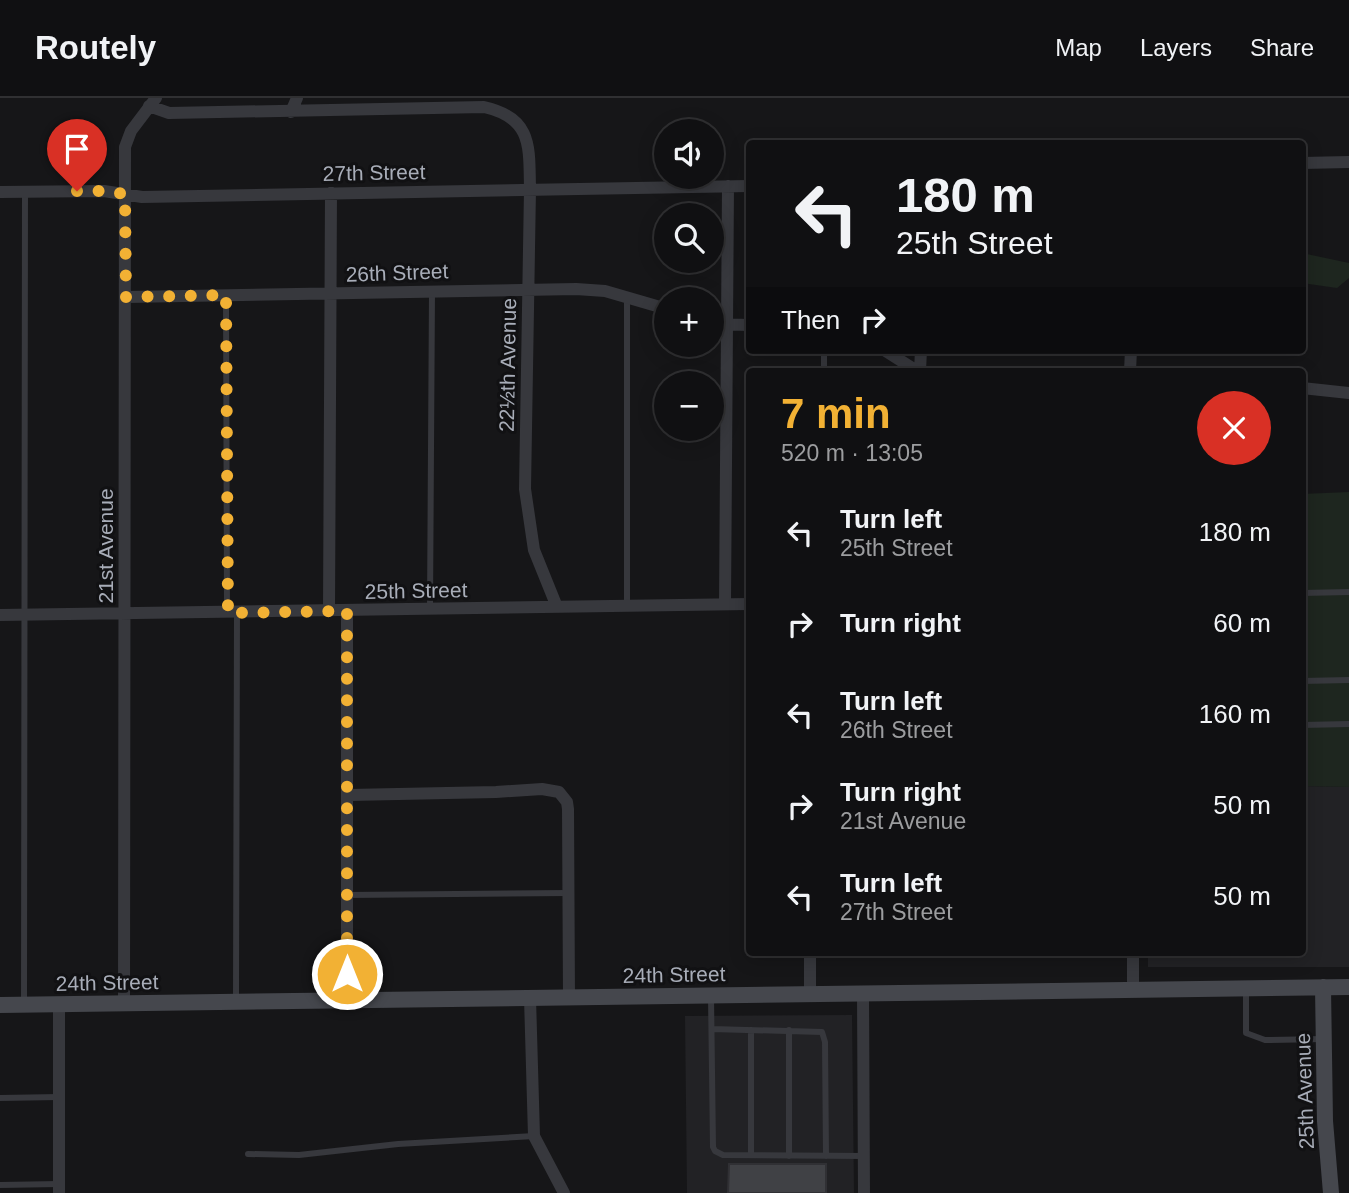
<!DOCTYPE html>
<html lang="en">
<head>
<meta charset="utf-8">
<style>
  :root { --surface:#101012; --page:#19191b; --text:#f1f3f6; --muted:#9c9d9f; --line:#303032; --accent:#f2b134 }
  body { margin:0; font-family:Helvetica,sans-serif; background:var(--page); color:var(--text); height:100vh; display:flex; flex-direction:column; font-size:26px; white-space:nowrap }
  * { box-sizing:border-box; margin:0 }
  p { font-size:23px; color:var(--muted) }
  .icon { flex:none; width:38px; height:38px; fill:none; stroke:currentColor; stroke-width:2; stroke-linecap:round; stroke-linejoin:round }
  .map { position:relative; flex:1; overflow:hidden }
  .details { position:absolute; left:746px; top:270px; width:560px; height:588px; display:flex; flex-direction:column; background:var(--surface); border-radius:7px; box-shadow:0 4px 18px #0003,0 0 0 2px var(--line) }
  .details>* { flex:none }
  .banner { position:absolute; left:746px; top:42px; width:560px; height:214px; border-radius:7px; box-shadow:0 4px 18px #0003,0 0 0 2px var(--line); background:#101012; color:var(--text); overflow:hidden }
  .controls { position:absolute; left:654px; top:21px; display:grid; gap:14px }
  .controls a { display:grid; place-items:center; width:70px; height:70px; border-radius:50%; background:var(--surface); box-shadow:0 4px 18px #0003,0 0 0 2px var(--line); font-size:35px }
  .pin { position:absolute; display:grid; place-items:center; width:60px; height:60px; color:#fff; margin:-72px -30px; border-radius:50% 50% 50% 0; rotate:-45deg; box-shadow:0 0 7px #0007 }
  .pin .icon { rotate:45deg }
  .me { position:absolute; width:77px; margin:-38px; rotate:0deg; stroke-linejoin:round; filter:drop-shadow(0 0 5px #0008) }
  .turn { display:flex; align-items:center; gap:24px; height:147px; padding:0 35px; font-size:32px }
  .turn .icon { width:91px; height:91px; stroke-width:2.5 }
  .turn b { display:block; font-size:49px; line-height:60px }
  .then { display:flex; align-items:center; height:66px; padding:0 35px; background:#0003; gap:14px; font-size:26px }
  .round { display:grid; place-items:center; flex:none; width:74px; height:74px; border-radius:37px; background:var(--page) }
  .head { display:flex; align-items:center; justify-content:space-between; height:119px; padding:0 35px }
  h1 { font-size:42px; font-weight:700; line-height:52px; color:var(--accent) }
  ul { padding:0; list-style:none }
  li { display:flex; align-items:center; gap:21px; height:91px; padding:0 35px }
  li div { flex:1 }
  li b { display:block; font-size:26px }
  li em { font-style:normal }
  header { display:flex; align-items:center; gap:42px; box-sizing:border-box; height:98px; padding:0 35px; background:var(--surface); border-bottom:2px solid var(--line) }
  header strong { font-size:33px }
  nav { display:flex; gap:38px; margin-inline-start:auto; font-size:24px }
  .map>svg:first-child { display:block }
  .built { fill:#222225 }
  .green { fill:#1e261f }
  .building { fill:#404145; stroke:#303034; stroke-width:2 }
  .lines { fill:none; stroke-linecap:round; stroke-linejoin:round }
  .lane { stroke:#37383d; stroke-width:6 }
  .street { stroke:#37383d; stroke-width:12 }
  .secondary { stroke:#45474d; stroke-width:16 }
  .route { stroke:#f2b134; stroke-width:12; stroke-dasharray:0 21.6 }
  .labels { text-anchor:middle; stroke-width:6; stroke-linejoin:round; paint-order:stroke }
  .street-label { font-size:21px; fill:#a8adb8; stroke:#111113 }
</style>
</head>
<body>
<header>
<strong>Routely</strong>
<nav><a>Map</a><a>Layers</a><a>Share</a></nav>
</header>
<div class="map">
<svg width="1349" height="1095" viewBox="0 0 1349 1095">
  <rect width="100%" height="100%" fill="#161618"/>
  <path class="built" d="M1302,688L1349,689V869H1148V854H1302Z
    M852,917L854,1095H687L685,918Z"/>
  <path class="green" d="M1302,155L1349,165V180L1337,190L1302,185Z
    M1349,394V689L1302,688V396Z"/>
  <path class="building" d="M729,1066H826V1095H728Z"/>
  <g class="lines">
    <path class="lane" d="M226,197L227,513
      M824,273V252
      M1302,495L1349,494
      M627,508V200
      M430,510L432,193
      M1302,583L1349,582
      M1302,627L1349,626
      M347,797L568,795
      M1246,892V935L1265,942L1323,941
      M711,898L713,1049L715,1053L723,1057L864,1058
      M236,902L237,515
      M24,907L25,94
      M712,931L822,934L825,944L826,1058
      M789,932V1058
      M0,1000L59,999
      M248,1056L299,1057L398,1046L534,1038
      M751,1057V932
      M0,1087L59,1086"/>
    <path class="street" d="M149,8L169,15L484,9C533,20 529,49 530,91L525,391L534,452L557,509
      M291,14L297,0
      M1302,65L1349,64
      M0,94L104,93L142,99L749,88
      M126,199L576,191L605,193L667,211
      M712,226L749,227
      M884,252L917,273
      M920,273L921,252
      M1130,273L1131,252
      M1302,290L1349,295
      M725,506L728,88
      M329,513L331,95
      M347,513V903
      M0,517L749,506
      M349,697L496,694L542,691L559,694L567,704L568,711L569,900
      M810,854V896
      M1133,854V892
      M863,896L864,1095
      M530,900L534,1038L564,1095
      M124,906L125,49L131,33L156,0
      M59,1095V907"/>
    <path class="secondary" d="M1323,889L1325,1023L1331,1095
      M0,907L1349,889"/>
  </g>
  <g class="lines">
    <path class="route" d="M77,93H104L125,96L126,199L226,197L228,515L347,513V876"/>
  </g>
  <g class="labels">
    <g class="street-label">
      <text transform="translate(374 75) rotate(-1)" y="7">27th Street</text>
      <text transform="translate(397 175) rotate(-2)" y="7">26th Street</text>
      <text transform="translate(508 267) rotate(-89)" y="7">22½th Avenue</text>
      <text transform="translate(106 448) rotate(-90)" y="7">21st Avenue</text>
      <text transform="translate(416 493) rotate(-1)" y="7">25th Street</text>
      <text transform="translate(674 877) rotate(-1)" y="7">24th Street</text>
      <text transform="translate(107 885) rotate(-1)" y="7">24th Street</text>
      <text transform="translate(1305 993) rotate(-92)" y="7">25th Avenue</text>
    </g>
  </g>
</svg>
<div class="controls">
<a><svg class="icon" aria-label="sound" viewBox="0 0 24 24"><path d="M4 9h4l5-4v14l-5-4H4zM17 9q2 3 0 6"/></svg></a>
<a><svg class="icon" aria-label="search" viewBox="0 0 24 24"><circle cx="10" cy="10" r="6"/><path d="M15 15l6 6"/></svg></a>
<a>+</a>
<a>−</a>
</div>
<div class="pin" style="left:77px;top:93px;background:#d93025"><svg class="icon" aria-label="arrive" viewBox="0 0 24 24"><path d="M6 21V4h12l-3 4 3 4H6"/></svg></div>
<svg class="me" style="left:347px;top:876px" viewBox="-20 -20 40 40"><circle r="17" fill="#f2b134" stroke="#fff" stroke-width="3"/><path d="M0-11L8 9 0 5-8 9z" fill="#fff"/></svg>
<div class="banner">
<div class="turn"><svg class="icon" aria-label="left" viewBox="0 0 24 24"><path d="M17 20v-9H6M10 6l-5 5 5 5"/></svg><div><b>180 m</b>25th Street</div></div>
<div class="then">Then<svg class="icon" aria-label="right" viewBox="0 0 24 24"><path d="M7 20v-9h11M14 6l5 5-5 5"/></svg></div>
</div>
<section class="details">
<div class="head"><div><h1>7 min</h1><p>520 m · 13:05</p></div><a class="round" style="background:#d93025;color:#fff"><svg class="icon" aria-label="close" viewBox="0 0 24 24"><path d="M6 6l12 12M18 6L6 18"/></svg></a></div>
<ul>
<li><svg class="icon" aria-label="left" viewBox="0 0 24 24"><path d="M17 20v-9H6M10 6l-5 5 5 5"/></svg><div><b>Turn left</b><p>25th Street</p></div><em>180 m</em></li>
<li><svg class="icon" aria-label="right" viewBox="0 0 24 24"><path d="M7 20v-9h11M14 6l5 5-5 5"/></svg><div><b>Turn right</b></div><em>60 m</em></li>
<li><svg class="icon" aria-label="left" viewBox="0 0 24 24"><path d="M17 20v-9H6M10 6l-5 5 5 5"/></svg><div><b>Turn left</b><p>26th Street</p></div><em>160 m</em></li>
<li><svg class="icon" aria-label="right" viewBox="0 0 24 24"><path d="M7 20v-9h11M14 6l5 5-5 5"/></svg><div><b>Turn right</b><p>21st Avenue</p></div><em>50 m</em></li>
<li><svg class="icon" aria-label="left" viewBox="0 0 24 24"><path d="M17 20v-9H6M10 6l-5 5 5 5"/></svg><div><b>Turn left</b><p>27th Street</p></div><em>50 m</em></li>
</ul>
</section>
</div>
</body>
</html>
